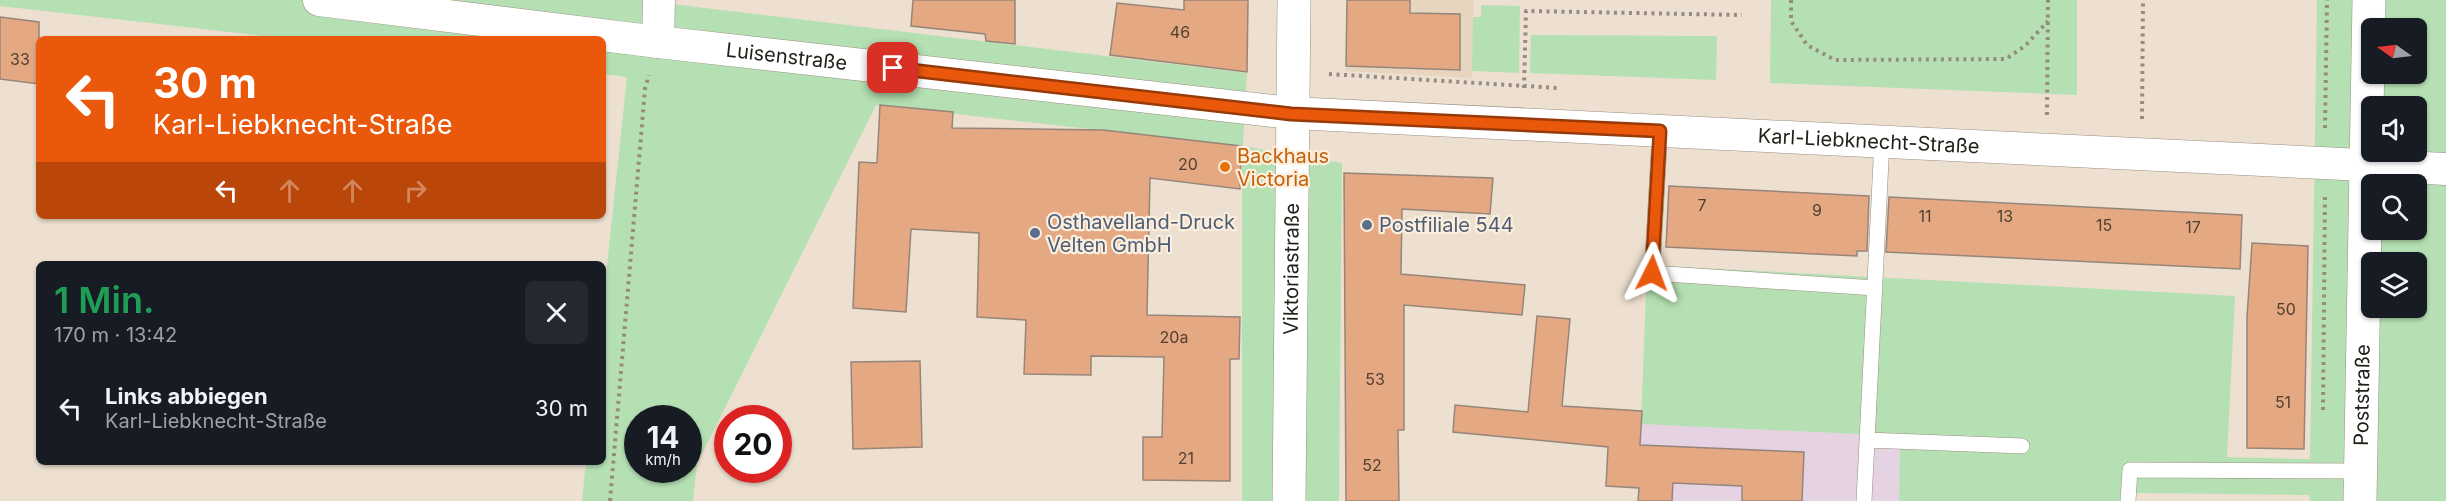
<!DOCTYPE html>
<html lang="de">
<head>
<meta charset="utf-8">
<style>
  :root { --surface:#171b24; --page:#242831; --text:#f1f3f6; --muted:#9ea1a6 }
  body { margin:0; font-family:Inter,sans-serif; background:var(--page); color:var(--text); height:100vh; display:flex; flex-direction:column; font-size:22px; white-space:nowrap }
  * { box-sizing:border-box; margin:0 }
  p { font-size:20px; color:var(--muted) }
  .icon { flex:none; width:33px; height:33px; fill:none; stroke:currentColor; stroke-width:2; stroke-linecap:round; stroke-linejoin:round }
  .map { position:relative; flex:1; overflow:hidden }
  .side { position:absolute; left:36px; top:261px; width:570px; height:204px; display:flex; flex-direction:column; background:var(--surface); border-radius:9px; box-shadow:0 2px 4px #0004 }
  .side>* { flex:none }
  .guide { position:absolute; left:36px; top:36px; width:570px; height:183px; border-radius:9px; box-shadow:0 2px 4px #0004; background:#ea580c; color:#fff; overflow:hidden }
  .needle { width:39px; rotate:284deg }
  .controls { position:absolute; left:2361px; top:18px; display:grid; gap:12px }
  .controls a { display:grid; place-items:center; width:66px; height:66px; border-radius:9px; background:var(--surface); box-shadow:0 2px 4px #0004; font-size:30px }
  .speed { position:absolute; left:624px; top:405px; display:flex; gap:12px; font-size:30px; font-weight:700; text-align:center }
  .speed>* { display:grid; place-content:center; width:78px; height:78px; border-radius:50%; background:var(--surface); box-shadow:0 2px 4px #0004; line-height:1 }
  .speed small { font-size:15px; font-weight:400 }
  .speed .limit { border:9px solid #d22; background:#fff; color:#111 }
  .pin { position:absolute; display:grid; place-items:center; width:51px; height:51px; color:#fff; margin:-26px; border-radius:12px; box-shadow:0 3px 9px #0006 }
  .me { position:absolute; width:66px; margin:-33px; rotate:3deg; stroke-linejoin:round; filter:drop-shadow(0 0 4px #0008) }
  .turn { display:flex; align-items:center; gap:21px; height:126px; padding:0 18px; font-size:27px }
  .turn .icon { width:78px; height:78px; stroke-width:2.5 }
  .turn b { display:block; font-size:42px; line-height:51px }
  .lanes { display:flex; align-items:center; height:57px; padding:0 18px; background:#0003; justify-content:center; gap:30px; direction:ltr }
  .lanes .off { opacity:.35 }
  .round { display:grid; place-items:center; flex:none; width:63px; height:63px; border-radius:9px; background:var(--page) }
  .headline { display:flex; align-items:center; justify-content:space-between; height:102px; padding:0 18px }
  h1 { font-size:36px; font-weight:600; line-height:45px; color:#1e9e55 }
  ul { padding:0; list-style:none }
  li { display:flex; align-items:center; gap:18px; height:90px; padding:0 18px }
  li div { flex:1 }
  li b { display:block; font-size:22px }
  li em { font-style:normal }
  .map>svg:first-child { display:block }
  .built { fill:#e7d5bf }
  .industrial { fill:#e5d2e2 }
  .green { fill:#b5e0b3; fill-rule:evenodd }
  .building { fill:#e4a882; stroke:#96857b; stroke-width:1.5 }
  .lines { fill:none; stroke-linecap:round; stroke-linejoin:round }
  .lane-casing { stroke:#9a8e80; stroke-width:16 }
  .street-casing { stroke:#9a8e80; stroke-width:33 }
  .secondary-casing { stroke:#9a8e80; stroke-width:34 }
  .path { stroke:#958c81; stroke-width:4; stroke-dasharray:3 4.5; stroke-linecap:butt }
  .lane { stroke:#fff; stroke-width:15 }
  .street { stroke:#fff; stroke-width:32 }
  .secondary { stroke:#fff; stroke-width:33 }
  .route-casing { stroke:#983908; stroke-width:15 }
  .route { stroke:#ea580c; stroke-width:10 }
  .food-dot { fill:#e8710a; stroke:#fbeedd; stroke-width:2 }
  .service-dot { fill:#5c6f8a; stroke:#fbeedd; stroke-width:2 }
  .labels { text-anchor:middle; stroke-width:4.5; stroke-linejoin:round; paint-order:stroke }
  .number-label { font-size:16px; fill:#524032 }
  .street-label { font-size:20px; fill:#221e18; stroke:#fbeedd }
  .food-label { font-size:20px; fill:#c56008; stroke:#fbeedd; text-anchor:start }
  .service-label { font-size:20px; fill:#4e5e75; stroke:#fbeedd; text-anchor:start }
</style>
</head>
<body>
<div class="map">
<svg width="2446" height="501" viewBox="0 0 2446 501">
  <rect width="100%" height="100%" fill="#ede0d0"/>
  <path class="built" d="M1347,0H1474L1472,78L1346,71Z"/>
  <path class="industrial" d="M1641,424L1900,436L1899,501H1638Z"/>
  <path class="green" d="M0,0H638L1247,73L1243,146L1342,163L1339,501H1242V146L876,105L697,464L693,501H582L586,462H603V303L627,77L603,74V39H292L0,6ZM638,418H688V470H638Z
    M1771,0H2077V95L1770,83Z
    M2317,0H2446V501H2310L2309,495L2136,493L2135,501H1899L1900,436L1641,424L1647,265L2235,296L2227,457L2310,459ZM2372,28H2416V74H2372ZM2372,106H2416V152H2372ZM2372,184H2416V230H2372ZM2372,262H2416V308H2372Z
    M1481,5L1520,6L1519,73L1472,71L1473,17H1481Z
    M1531,35L1717,36L1716,80L1530,73Z"/>
  <path class="building" d="M913,0H1015V44L986,41L985,34L911,26Z
    M1184,0H1248L1247,72L1110,55L1117,3L1184,10Z
    M1347,0H1410V13L1460,14V70L1346,66Z
    M0,17L39,22V84L0,79Z
    M880,105L953,112L952,128L1103,130L1241,146L1240,189L1150,178L1147,315L1240,317L1239,359H1230V481L1143,480V437H1162L1164,357L1091,356V375L1024,374L1026,320L977,317L979,233L911,229L906,312L853,308L859,162L877,163Z
    M1344,173L1493,178L1490,214L1402,209L1401,274L1525,285L1522,315L1404,305V430H1398L1399,501H1346Z
    M1669,186L1869,196L1867,251H1857V256L1666,247Z
    M1889,197L2242,215L2240,269L1886,252Z
    M2252,243L2308,246L2304,449L2247,448V317Z
    M1537,316L1570,319L1562,406L1642,411L1640,445L1804,452L1802,501H1742V486L1673,483L1672,501H1638L1639,488L1606,486L1608,447L1453,432L1455,405L1528,412Z
    M920,361L922,447L853,449L851,362Z"/>
  <g class="lines">
    <g class="lane-casing">
      <path id="lane" d="M1660,131L1652,273L1875,288
        M1867,440L2022,446
        M1864,501L1882,141
        M2128,501L2130,470L2361,471"/>
    </g>
    <g class="street-casing">
      <g id="street">
        <path id="s1" d="M319,0L658,42L1291,113L2446,169"/>
        <path d="M658,42L659,0"/>
      </g>
    </g>
    <g class="secondary-casing">
      <g id="secondary">
        <path id="s2" d="M1289,501L1294,0"/>
        <path id="s3" d="M2360,501L2369,0"/>
      </g>
    </g>
    <path class="path" d="M1791,0V21L1807,45L1835,60L2006,59L2025,46L2048,21
      M1329,74L1558,88
      M1524,88L1526,11L1742,15
      M2047,115L2048,0
      M2142,119L2143,0
      M2325,128L2327,0
      M2323,410L2325,196
      M610,501L645,89L649,75"/>
    <use href="#lane" class="lane"/>
    <use href="#street" class="street"/>
    <use href="#secondary" class="secondary"/>
  </g>
  <g class="lines">
    <g class="route-casing">
      <path id="route" d="M893,68L1291,114L1660,131L1652,273"/>
    </g>
    <use href="#route" class="route"/>
  </g>
  <circle class="food-dot" cx="1225" cy="167" r="6"/>
  <g class="service-dot">
    <circle cx="1367" cy="225" r="6"/>
    <circle cx="1035" cy="233" r="6"/>
  </g>
  <g class="labels">
    <g class="number-label">
      <text x="1180" y="38">46</text>
      <text x="20" y="65">33</text>
      <text x="1188" y="170">20</text>
      <text x="1702" y="211">7</text>
      <text x="1817" y="216">9</text>
      <text x="1925" y="222">11</text>
      <text x="2005" y="222">13</text>
      <text x="2104" y="231">15</text>
      <text x="2193" y="233">17</text>
      <text x="2286" y="315">50</text>
      <text x="1174" y="343">20a</text>
      <text x="1375" y="385">53</text>
      <text x="2283" y="408">51</text>
      <text x="1186" y="464">21</text>
      <text x="1372" y="471">52</text>
    </g>
    <g class="street-label">
      <text dy="7" stroke="none"><textPath href="#s1" startOffset="471">Luisenstraße</textPath></text>
      <text dy="7" stroke="none"><textPath href="#s1" startOffset="1557">Karl-Liebknecht-Straße</textPath></text>
      <text dy="7" stroke="none"><textPath href="#s2" startOffset="232">Viktoriastraße</textPath></text>
      <text dy="7" stroke="none"><textPath href="#s3" startOffset="106">Poststraße</textPath></text>
    </g>
    <g class="food-label">
      <text x="1237" y="163">Backhaus<tspan x="1237" dy="23">Victoria</tspan></text>
    </g>
    <g class="service-label">
      <text x="1047" y="229">Osthavelland-Druck<tspan x="1047" dy="23">Velten GmbH</tspan></text>
      <text x="1379" y="232">Postfiliale 544</text>
    </g>
  </g>
</svg>
<div class="controls">
<a><svg class="needle" viewBox="-14 -14 28 28"><path d="M0-13l5 13h-10z" fill="#e53935"/><path d="M0 13l5-13h-10z" fill="#9ea1a6"/></svg></a>
<a><svg class="icon" aria-label="sound" viewBox="0 0 24 24"><path d="M4 9h4l5-4v14l-5-4H4zM17 9q2 3 0 6"/></svg></a>
<a><svg class="icon" aria-label="search" viewBox="0 0 24 24"><circle cx="10" cy="10" r="6"/><path d="M15 15l6 6"/></svg></a>
<a><svg class="icon" aria-label="layers" viewBox="0 0 24 24"><path d="M12 4l9 5-9 5-9-5zM3 14l9 5 9-5"/></svg></a>
</div>
<div class="speed"><div>14<small>km/h</small></div><div class="limit">20</div></div>
<div class="pin" style="left:893px;top:68px;background:#d93025"><svg class="icon" aria-label="arrive" viewBox="0 0 24 24"><path d="M6 21V4h12l-3 4 3 4H6"/></svg></div>
<svg class="me" style="left:1652px;top:273px" viewBox="-20 -20 40 40"><path d="M0-17L14 15 0 8-14 15z" fill="#ea580c" stroke="#fff" stroke-width="4"/></svg>
<div class="guide">
<div class="turn"><svg class="icon" aria-label="left" viewBox="0 0 24 24"><path d="M17 20v-9H6M10 6l-5 5 5 5"/></svg><div><b>30 m</b>Karl-Liebknecht-Straße</div></div>
<div class="lanes"><svg class="icon" aria-label="left" viewBox="0 0 24 24"><path d="M17 20v-9H6M10 6l-5 5 5 5"/></svg><svg class="icon off" aria-label="ahead" viewBox="0 0 24 24"><path d="M12 20V5M6 11l6-6 6 6"/></svg><svg class="icon off" aria-label="ahead" viewBox="0 0 24 24"><path d="M12 20V5M6 11l6-6 6 6"/></svg><svg class="icon off" aria-label="right" viewBox="0 0 24 24"><path d="M7 20v-9h11M14 6l5 5-5 5"/></svg></div>
</div>
<section class="side">
<div class="headline"><div><h1>1 Min.</h1><p>170 m · 13:42</p></div><a class="round"><svg class="icon" aria-label="close" viewBox="0 0 24 24"><path d="M6 6l12 12M18 6L6 18"/></svg></a></div>
<ul>
<li><svg class="icon" aria-label="left" viewBox="0 0 24 24"><path d="M17 20v-9H6M10 6l-5 5 5 5"/></svg><div><b>Links abbiegen</b><p>Karl-Liebknecht-Straße</p></div><em>30 m</em></li>
</ul>
</section>
</div>
</body>
</html>
